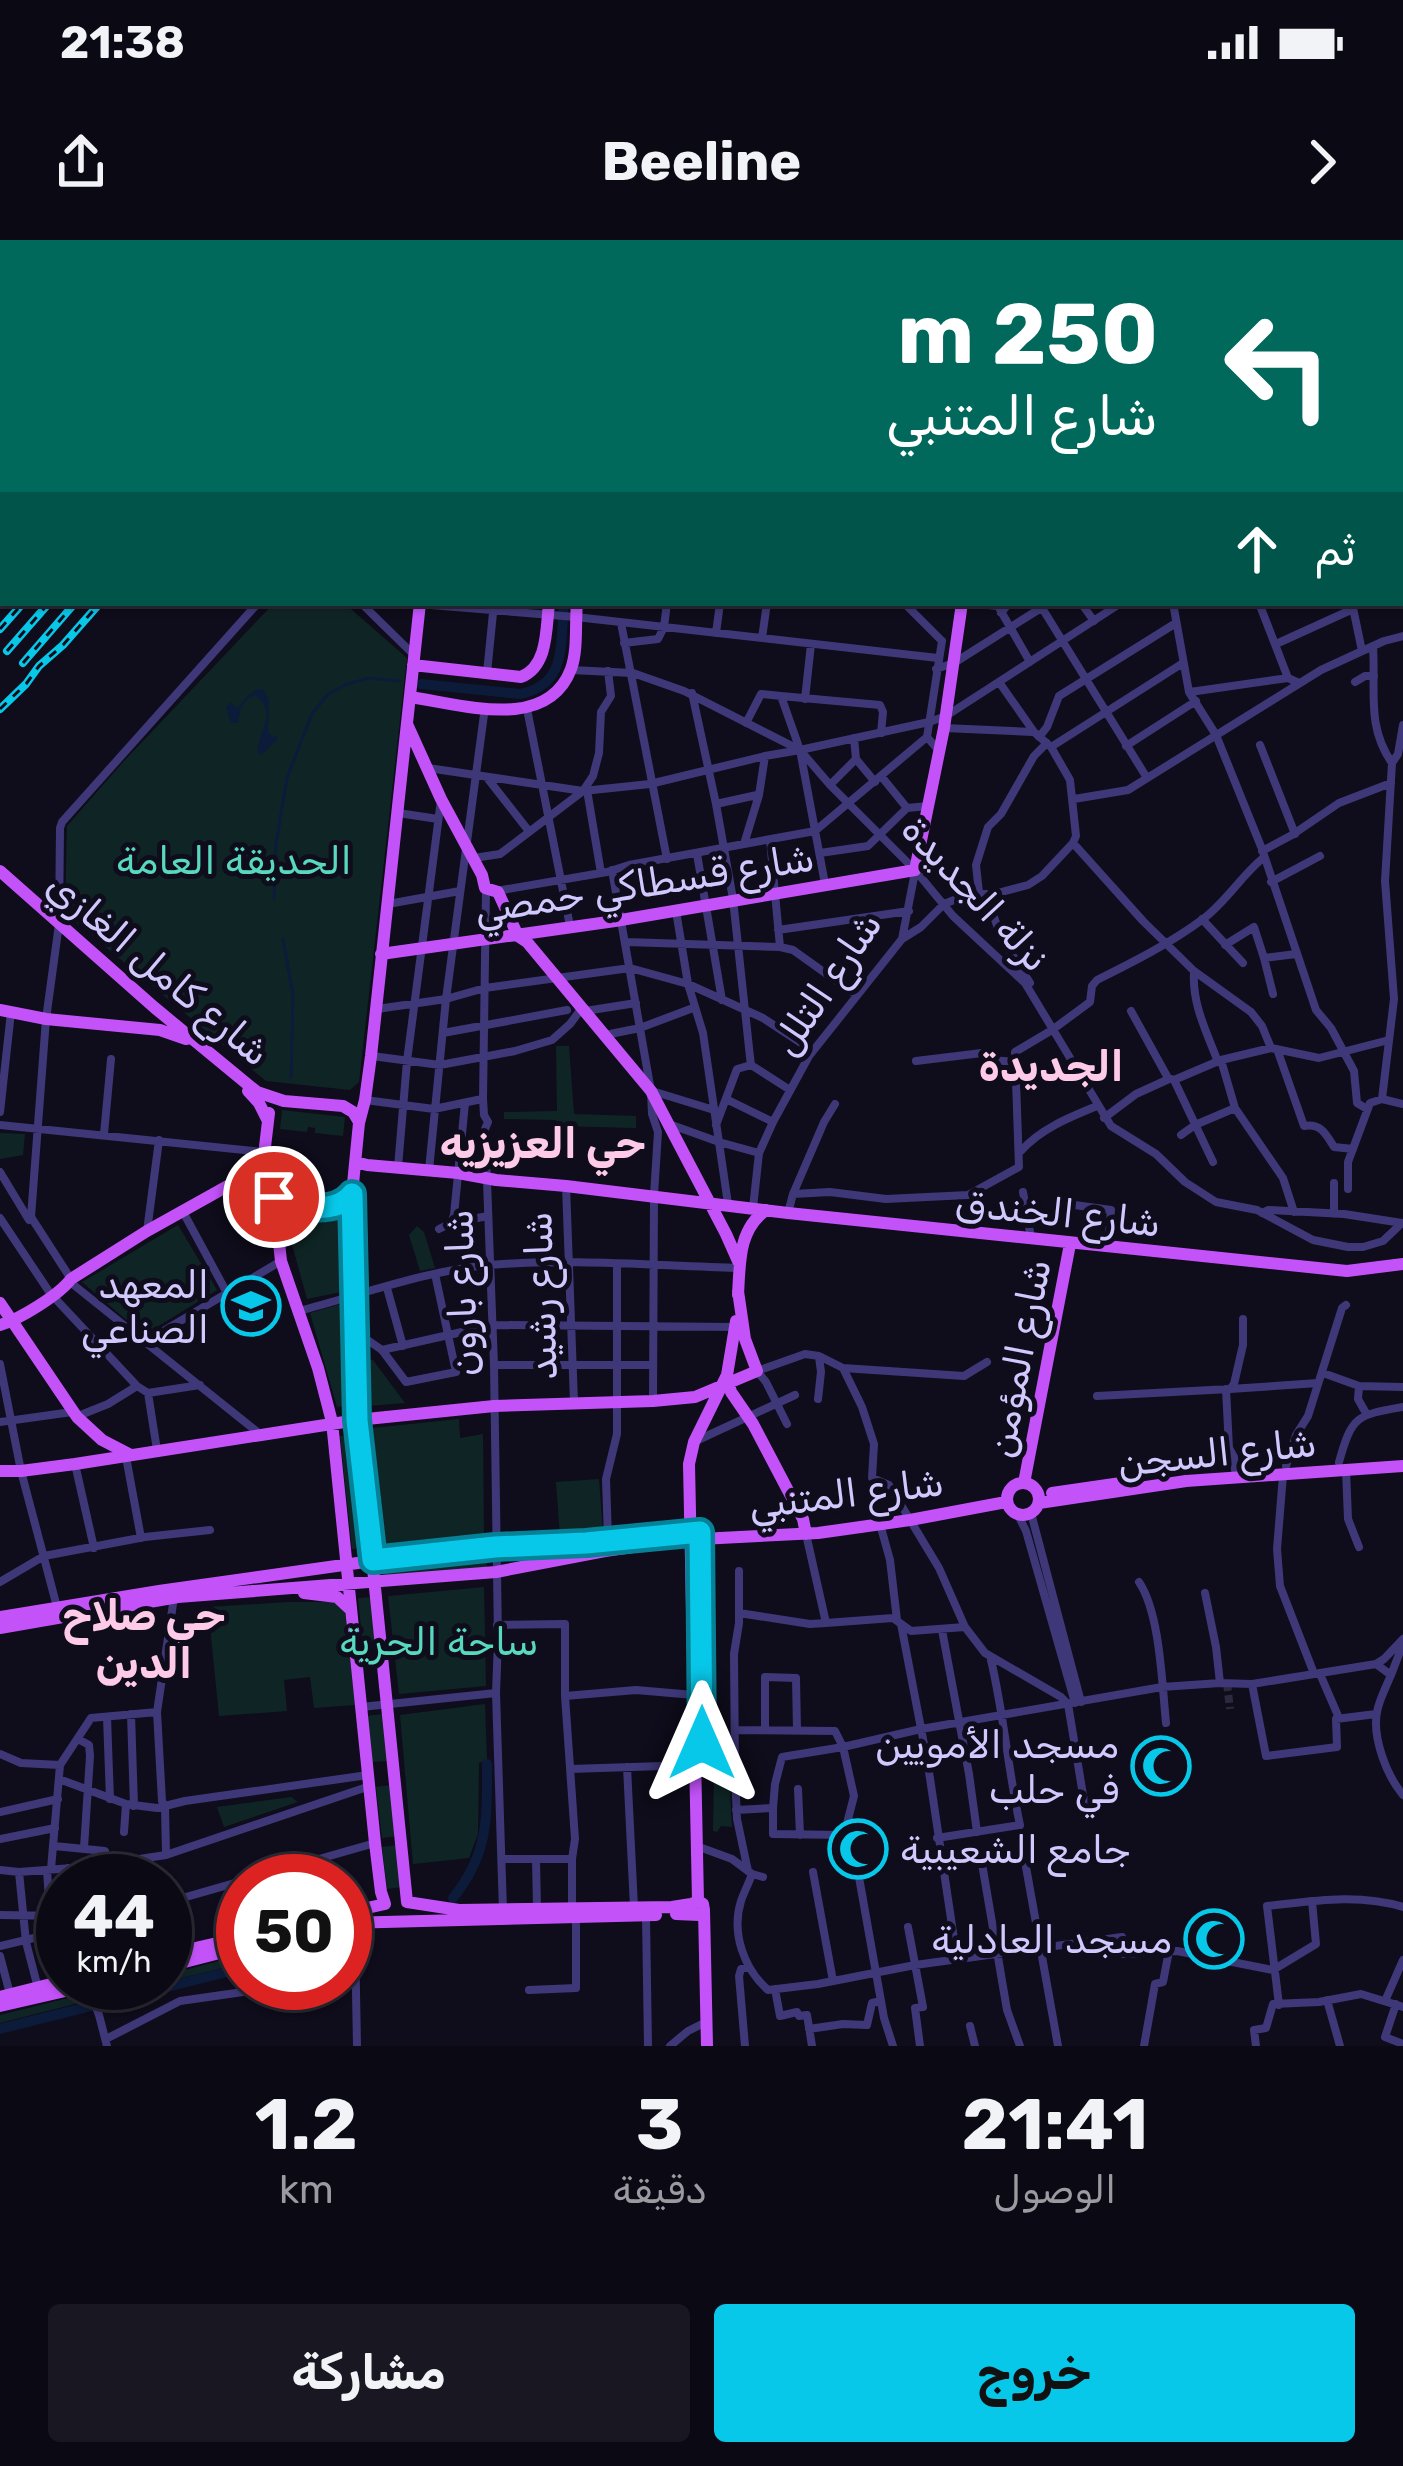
<!DOCTYPE html>
<html lang="ar">
<head>
<meta charset="utf-8">
<style>
  :root { --surface:#0b0914; --page:#191722; --text:#f1f3f6; --muted:#9a9aa0; --line:#2b2a34; --accent:#08c8e9 }
  body { margin:0; font-family:Rubik,"Noto Naskh Arabic",sans-serif; background:var(--page); color:var(--text); direction:rtl; height:100vh; display:flex; flex-direction:column; font-size:45px; white-space:nowrap }
  * { box-sizing:border-box; margin:0 }
  p { font-size:39px; color:var(--muted) }
  .icon { flex:none; width:66px; height:66px; fill:none; stroke:currentColor; stroke-width:2; stroke-linecap:round; stroke-linejoin:round }
  .map { position:relative; height:1806px; overflow:hidden; direction:ltr }
  .sheet { display:flex; flex-direction:column; background:var(--surface); flex:1 }
  .sheet>* { flex:none }
  .banner { position:absolute; left:0px; top:0px; width:1404px; height:366px; box-shadow:0 3px 9px #0004,0 0 0 3px var(--line); direction:rtl; background:#00695c; color:#fff; overflow:hidden }
  .speed { position:absolute; left:36px; top:1614px; display:flex; gap:24px; font-size:60px; font-weight:700; text-align:center }
  .speed>* { display:grid; place-content:center; width:156px; height:156px; border-radius:50%; background:var(--surface); box-shadow:0 3px 9px #0004,0 0 0 3px var(--line); line-height:1 }
  .speed small { font-size:30px; font-weight:400 }
  .speed .limit { border:18px solid #d22; background:#fff; color:#111 }
  .pin { position:absolute; display:grid; place-items:center; width:102px; height:102px; color:#fff; margin:-51px; border:6px solid #fff; border-radius:50%; box-shadow:0 3px 12px #0007 }
  .me { position:absolute; width:132px; margin:-66px; rotate:0deg; stroke-linejoin:round; filter:drop-shadow(0 0 9px #0008) }
  .turn { display:flex; align-items:center; gap:42px; height:252px; padding:0 48px; font-size:54px }
  .turn .icon { width:156px; height:156px; stroke-width:2.5 }
  .turn b { display:block; font-size:84px; line-height:102px }
  .then { display:flex; align-items:center; height:114px; padding:0 48px; background:#0003; gap:24px; font-size:45px }
  .eta { display:flex; justify-content:space-evenly; align-items:center; height:204px; text-align:center }
  .eta b { font-size:72px; font-weight:700; line-height:84px }
  .primary-button { display:flex; gap:24px; margin-top:auto; padding:24px 48px }
  .primary-button a { flex:1; height:138px; border-radius:12px; background:var(--accent); color:#111; font-size:48px; font-weight:700; line-height:138px; text-align:center }
  .primary-button a+a { background:var(--page); color:var(--text) }
  .status { display:flex; justify-content:space-between; align-items:center; height:84px; padding:0 60px; background:var(--surface); direction:ltr }
  .status svg { height:33px; fill:currentColor }
  header { display:flex; justify-content:space-between; align-items:center; height:156px; padding:0 48px; background:var(--surface); font-size:54px; font-weight:700 }
  .map>svg:first-child { display:block }
  .green { fill:#0f2525 }
  .water { fill:#0c1b3a }
  .lines { fill:none; stroke-linecap:round; stroke-linejoin:round }
  .stream { stroke:#0c1b3a; stroke-width:3 }
  .river { stroke:#0c1b3a; stroke-width:10 }
  .minor-tunnel { stroke:#2c283d; stroke-width:8; stroke-dasharray:8 4; stroke-linecap:butt }
  .major-tunnel { stroke:#2c283d; stroke-width:12; stroke-dasharray:12 6; stroke-linecap:butt }
  .minor { stroke:#3e3879; stroke-width:8 }
  .major { stroke:#c353f9; stroke-width:12 }
  .rail-casing { stroke:#08c8e9; stroke-width:8 }
  .rail { stroke:#0f0c1b; stroke-width:3; stroke-dasharray:9; stroke-linecap:butt }
  .route-casing { stroke:#058297; stroke-width:30 }
  .route { stroke:#08c8e9; stroke-width:21 }
  .labels { text-anchor:middle; stroke-width:10; stroke-linejoin:round; paint-order:stroke }
  .park-label { font-size:39px; fill:#58d9bf; stroke:#0f0c1b }
  .street-label { font-size:39px; fill:#d1c8fd; stroke:#0f0c1b }
  .poi-label { font-size:39px; fill:#d1c8fd; stroke:#0f0c1b; text-anchor:end }
  .neighbourhood-label { font-size:42px; font-weight:bold; fill:#fdcae8; stroke:#0f0c1b }
</style>
</head>
<body>
<div class="status"><b>21:38</b><svg viewBox="0 0 49 12"><path d="M0 12V9h3v3zM5 12V6h3v6zM10 12V3h3v9zM15 12V0h3v12zM26 1h20v11H26zM47 4h2v5h-2z"/></svg></div>
<header><svg class="icon" aria-label="forward" viewBox="0 0 24 24"><path d="M9 5l7 7-7 7"/></svg>Beeline<svg class="icon" aria-label="share" viewBox="0 0 24 24"><path d="M12 15V3M7 8l5-5 5 5M5 13v7h14v-7"/></svg></header>
<div class="map">
<svg width="1403" height="1806" viewBox="0 0 1403 1806">
  <rect width="100%" height="100%" fill="#0f0c1b"/>
  <path class="green" d="M274,363H344L407,418L359,842L350,850L266,841L65,673L67,586L124,521Z
    M556,806H569L574,874L636,876V888L558,886L556,880L504,879V872L557,871Z
    M282,870L345,877L343,896L315,893V888L308,887L307,892L280,889Z
    M0,893L25,894L23,915L0,919Z
    M286,971L340,976L343,980L346,1051L307,1059L284,975Z
    M178,985L217,1050L144,1095L82,1042Z
    M417,986L424,992L435,1028L420,1031L409,995Z
    M345,1063L350,1165L337,1167L310,1073Z
    M367,1119L373,1120L405,1163L368,1166Z
    M459,1179L460,1198L483,1194L484,1296L381,1306L369,1191L372,1188Z
    M354,1195L367,1307L352,1309L340,1196Z
    M599,1239L603,1293L560,1296L556,1242Z
    M486,1316L487,1329L385,1338L383,1324Z
    M484,1347L486,1446L399,1454L388,1356Z
    M373,1357L378,1407L363,1409L358,1358Z
    M288,1362H333L345,1372L355,1465L314,1468L310,1437L284,1440L287,1471L219,1476L208,1367Z
    M485,1464L487,1520L479,1523L478,1594L469,1618L413,1624L400,1475Z
    M382,1474L387,1521L372,1522L367,1476Z
    M729,1531L732,1587L721,1586L717,1592L713,1591L714,1532Z
    M391,1545L398,1596L382,1598L376,1547Z
    M291,1557L298,1562L224,1587L217,1567Z
    M397,1605L402,1647L387,1649L382,1607Z
    M243,1715V1723L165,1742V1735Z
    M80,1755L83,1762L0,1783V1775Z"/>
  <path class="water" d="M257,449L263,450L269,459L268,492L273,497L278,496L277,500L261,515L258,514C256,490 280,474 255,455C243,460 239,471 238,483H231L226,467L231,462L238,468L247,456Z"/>
  <g class="lines">
    <path class="stream" d="M604,3L605,0
      M274,659L276,604L287,538L312,474L328,454L347,444L369,438L399,441
      M283,699L293,755L291,837"/>
    <path class="river" d="M421,444L520,454C568,445 560,402 564,363
      M453,1658C489,1613 487,1578 487,1524
      M0,1789L243,1728"/>
    <path class="minor-tunnel" d="M1227,1443L1230,1469"/>
    <path class="major-tunnel" d="M332,0L335,3
      M352,0L355,3"/>
    <path class="minor" d="M19,0L21,3
      M71,0L74,3
      M1085,0V3
      M1118,0L1119,3
      M1153,0V3
      M1188,0V3
      M1218,0L1235,3
      M1343,0V3
      M9,3L11,0
      M43,3L47,0
      M107,3L110,0
      M125,3L128,0
      M481,3L483,0
      M544,3L545,0
      M692,3L693,0
      M951,3L952,0
      M995,3L996,0
      M1265,3V0
      M1303,3L1305,0
      M1377,3V0
      M0,12L3,9
      M1401,17H1403
      M0,28L3,31
      M1401,45H1403
      M1401,64H1403
      M0,66L3,69
      M0,85L3,81
      M1401,91H1403
      M0,118L3,120
      M1401,118H1403
      M0,139L3,135
      M1401,147H1403
      M0,171L3,173
      M0,183L3,180
      M0,200L3,197
      M0,219L3,216
      M0,231L3,234
      M0,253L3,250
      M0,268L3,266
      M0,285L3,282
      M0,316L3,313
      M1401,340L1403,348
      M361,363L413,414
      M406,363L576,377L938,418
      M904,363L942,401
      M965,363L998,366L1030,422
      M1039,363L1147,538
      M1081,363L1094,381
      M1173,363L1189,452L1216,495L1262,609L1316,770L1331,788L1354,831L1357,863L1367,869
      M1259,363L1288,438
      M1352,363L1362,411
      M1001,373L1009,363
      M621,383L667,619
      M716,393L720,363
      M762,398L767,363
      M624,403L658,399L664,387L667,363
      M1276,404L1353,369
      M1373,406C1376,450 1366,486 1392,523L1398,514L1403,485
      M936,429L954,423L1049,363
      M571,430L633,433L684,451L800,510L830,545L915,630L953,676L1025,743L1111,886L1156,914L1185,942L1216,962L1257,970L1313,1000L1348,1007H1363L1383,1001L1401,984
      M487,433L494,363
      M1355,442L1365,436H1374
      M1190,452L1288,438L1299,443
      M692,453L716,564L733,659L750,817L751,825L737,829L716,885
      M805,459L811,404
      M527,469L570,686
      M746,483L761,454L781,456
      M944,488L1033,492
      M1039,497L1047,487L1059,456L1176,383
      M854,498L856,519L875,542
      M1260,505L1295,594
      M1126,506L1196,461
      M1051,507L1183,423
      M940,512L927,497L942,401
      M428,528L583,551L650,544L765,516L800,510L929,482L946,476L1121,363
      M881,536L907,568L928,566
      M488,539L528,590
      M830,545L856,519
      M587,550L601,633
      M1074,559L1128,550L1321,430L1384,401L1403,396
      M716,564L757,555
      M398,573L438,579
      M1073,603L1143,681L1194,731L1251,772L1262,786L1271,808
      M744,604L759,555L765,516
      M1262,611L1292,595L1339,563L1391,543
      M820,613L868,606L907,568
      M697,614L722,760
      M474,618L500,614L583,551L593,536L599,513L601,472L611,456L608,431
      M612,630L651,851L652,874L658,892L654,955L653,1161
      M1271,642L1320,616
      M825,644L800,510L781,456L880,465L883,472L881,493
      M486,650L483,859L484,875L488,882L485,889L494,1125L498,1400L496,1453L503,1671
      M496,651L607,632L629,625L815,591L927,497
      M979,653L976,625L988,587L1001,574L1034,516L1047,503
      M986,654L1001,697L1030,743
      M388,664L460,651
      M676,671L688,744L703,793L728,964
      M1202,679L1243,723
      M778,690L909,671
      M902,699L921,687L944,664L974,652L990,655L1028,645L1042,636L1073,603L1076,596L1070,540L1051,507L1034,492L999,442
      M626,702L780,707L770,600
      M1225,705L1254,687L1264,718L1296,714
      M780,707L793,710L856,755
      M1264,718L1273,754
      M1194,733C1192,764 1207,793 1218,822
      M377,769L446,759L485,748L630,728L688,744L763,778L813,811
      M1131,771L1168,838L1174,840L1213,922
      M443,793L567,770
      M605,795L640,788L693,768
      M1277,809L1304,886C1321,883 1326,894 1334,907L1353,909
      M372,816L440,825L515,811L552,800L570,784L579,772L636,763
      M1221,820L1235,868L1283,938L1294,972
      M916,821L990,812L992,820L1015,822
      M751,825L790,850
      M1174,840L1221,820L1271,808L1319,818L1389,800
      M652,851L714,870
      M726,859L773,882
      M1382,859L1394,759L1385,641L1392,523
      M365,860L434,869L482,859
      M0,872L11,772
      M1104,878L1136,854L1169,839
      M669,884L719,902L759,913
      M0,885L264,912
      M104,894L111,819
      M1181,895L1195,885L1235,868
      M1021,911C1040,889 1070,877 1097,866
      M398,927L407,821L441,560
      M429,930L446,759L485,467
      M0,932L29,980
      M566,946L574,1162
      M1348,949V922L1370,863L1382,859L1403,864
      M1023,952L1031,998
      M793,954L824,882L835,864
      M1060,963L1111,970L1108,1006
      M753,968L759,913L773,882L809,816L902,699L915,632
      M182,970L227,1053
      M788,973L793,954L830,952L886,959L968,955L1019,927L1015,812L1052,790L1090,762L1092,746L1097,740C1133,722 1171,703 1203,679C1226,662 1241,636 1263,618
      M1262,973L1268,970L1344,974L1402,983
      M1334,974V943
      M0,978L50,1053L137,1146L148,1153L157,1210
      M451,983L488,976
      M439,989L451,983L454,975L465,863
      M147,991L159,900
      M71,1039L31,977L46,779L59,684L60,588L62,582L258,363
      M70,1042L260,1194
      M387,1048L403,1106
      M299,1071C361,1055 424,1031 489,1025C571,1018 657,1026 740,1028
      M356,1092L382,1110L406,1142L456,1132L435,1034
      M145,1102L281,1021
      M382,1110L493,1085L736,1087
      M0,1124L21,1231L57,1367
      M494,1125H653
      M843,1128L964,1136L987,1122
      M1323,1133L1359,1146L1403,1147
      M1359,1146L1358,1159L1367,1175
      M1226,1149L1229,1208L1234,1217L1235,1230
      M1230,1149L1318,1143
      M148,1153L200,1145
      M1097,1156L1230,1149L1234,1144L1243,1105V1079
      M818,1159L821,1132L819,1117
      M78,1176L108,1164L137,1146
      M0,1182L72,1172
      M787,1184L766,1142L757,1131L805,1114L819,1116L843,1128L862,1167L874,1204L872,1238L889,1245L939,1328L965,1387L985,1413L1061,1457L1068,1464
      M698,1200L795,1155
      M126,1217L141,1298
      M1339,1222C1352,1176 1356,1175 1403,1167
      M75,1224L94,1308
      M1286,1226L1296,1195L1308,1176L1342,1068L1346,1065
      M1346,1230L1348,1279L1359,1307
      M1283,1235L1277,1309L1280,1346L1313,1431
      M1031,1273L1081,1462
      M1018,1275L1026,1291L1075,1463
      M880,1284L890,1320L897,1380
      M806,1294L826,1383L893,1378L911,1391L965,1387
      M608,1299L606,1239L617,1194V1025
      M739,1331V1383L734,1414L735,1534L737,1579L748,1631
      M0,1342L44,1316L145,1297L210,1290
      M1139,1342C1160,1373 1162,1444 1166,1483
      M1205,1353L1216,1407L1220,1443
      M739,1373L810,1384L826,1383
      M901,1384L928,1525L957,1719
      M497,1385L565,1384V1456L575,1599L572,1619V1667
      M942,1390L969,1534L977,1592
      M1376,1424L1391,1435L1403,1404
      M1320,1434L1339,1478
      M1391,1435C1386,1447 1379,1460 1377,1472C1372,1498 1387,1536 1403,1555
      M1252,1444L1266,1516L1337,1507L1336,1479L1376,1474
      M565,1456L636,1450L694,1455
      M1068,1464L1086,1573
      M361,1467L496,1453
      M157,1472L162,1561L165,1567L166,1615
      M131,1474L134,1566
      M107,1477L110,1559
      M736,1490L835,1491L843,1507L921,1489L1162,1447L1220,1443L1252,1444L1376,1424L1384,1419L1403,1399
      M765,1490V1437L796,1438L797,1490
      M78,1499L89,1505L90,1516L84,1608
      M0,1514L21,1523L60,1525
      M627,1527L634,1667
      M570,1529L694,1525
      M59,1539L126,1564L157,1568L185,1561L368,1535
      M798,1549L800,1595
      M773,1568L775,1544L782,1517L843,1507L854,1556L844,1595L848,1627
      M736,1570L773,1568V1594L844,1595
      M0,1572L58,1559
      M124,1592L126,1564
      M937,1598L1020,1585C1008,1530 1004,1475 991,1420
      M0,1599L55,1588
      M54,1606L105,1611L113,1641
      M702,1608L732,1619L752,1634L763,1637
      M980,1612L1007,1770L1020,1806
      M502,1619H572
      M536,1619L537,1669
      M857,1626L884,1778L893,1806
      M86,1627L88,1641
      M1026,1627L1058,1806
      M68,1628L69,1641
      M51,1629L60,1525L91,1478L157,1472L174,1357
      M0,1630L19,1632L86,1627L166,1615L370,1546
      M47,1630L50,1676
      M19,1632L26,1702L38,1748
      M813,1632L833,1741
      M752,1634C749,1643 744,1652 741,1661C731,1693 744,1729 768,1750L818,1744L915,1725L1122,1697L1124,1714L1177,1711L1273,1730L1316,1704L1312,1661
      M49,1655L63,1654
      M165,1663L375,1603
      M0,1675L63,1676
      M646,1677L648,1806
      M352,1682L355,1698L357,1806
      M908,1687L923,1767L915,1768L920,1806
      M50,1695L62,1740
      M0,1706L63,1691
      M0,1716L10,1754
      M88,1747L99,1775L107,1806
      M775,1749L780,1776L797,1772L799,1776L807,1775L812,1806
      M529,1750L576,1748V1678
      M1327,1760L1340,1806
      M1385,1761L1403,1720
      M1396,1764L1385,1797L1403,1804
      M1279,1765L1267,1666C1312,1661 1359,1653 1403,1667
      M970,1786L975,1806
      M809,1789L843,1784L867,1785L872,1763L881,1761
      M106,1799L180,1761L250,1751
      M670,1806L688,1791L706,1782
      M745,1806L739,1736L741,1729L747,1727
      M1144,1806L1155,1744L1163,1742L1169,1711
      M1256,1806L1254,1790L1266,1788L1273,1764L1319,1762L1361,1754L1403,1767"/>
    <path class="major" d="M585,3V0
      M612,3L613,0
      M622,3L623,0
      M756,3L758,0
      M1053,3L1054,0
      M1401,193H1403
      M1401,202H1403
      M420,363L371,816L365,860L359,883L352,954L357,1171L407,1662L459,1670L672,1667L691,1664
      M413,425L521,437C548,426 546,390 549,363
      M410,457C461,464 547,493 571,429C578,410 575,384 577,363
      M407,484L441,559L482,635L485,648L498,652L518,696L527,702L651,851L726,994L738,1021
      M0,631L155,768L257,852L284,861L343,866L353,872L359,882
      M381,714L615,681L915,630L944,488L962,363
      M0,770L46,779L160,790L186,799
      M248,851L259,863L267,879
      M269,873L262,932L269,952C288,968 335,976 351,955
      M356,922L367,925L458,933L496,940L566,946L788,973L1347,1031L1403,1024
      M274,957L281,1021L318,1128L332,1182L375,1603L381,1652L385,1664L345,1673
      M738,1055C740,1023 738,990 766,970
      M0,1063L77,1177L102,1200L129,1214
      M0,1085C20,1079 59,1055 71,1039L147,991L233,943C259,947 262,970 270,992
      M727,1136L731,1152L753,1184L803,1279L806,1294
      M0,1231H21L75,1224L357,1180L494,1166L653,1161L695,1157L757,1131L745,1099L738,1051
      M1007 1259a16 16 0 1 1 32 0a16 16 0 1 1-32 0Z
      M1024,1243L1070,1004
      M1052,1253L1121,1243
      M1039,1263L1186,1241L1403,1226
      M701,1295V1359
      M304,1353L337,1357L350,1369
      M0,1377L159,1351L407,1316L651,1297
      M0,1388L178,1357L496,1332L605,1311L681,1300L818,1293L910,1280L1006,1262
      M698,1661L689,1224L694,1202L727,1135L736,1081
      M704,1670L707,1806
      M676,1674L699,1675L704,1670L703,1664L698,1661L693,1663L690,1669L692,1673
      M345,1683L656,1675
      M165,1715L243,1697
      M165,1727L243,1707
      M0,1757L63,1741
      M0,1766L100,1743"/>
    <g class="rail-casing">
      <path id="rail" d="M299,0L316,2L333,0
        M357,3L361,0
        M380,3L383,0
        M418,3L420,0
        M0,389L23,363
        M7,411L49,363
        M23,423L75,363
        M0,469L26,444L39,426L63,405L100,363"/>
    </g>
    <use href="#rail" class="rail"/>
  </g>
  <g class="lines">
    <g class="route-casing">
      <path id="route" d="M274,957C295,968 336,975 352,954L357,1180L373,1320L495,1307L586,1303L700,1292L702,1503"/>
    </g>
    <use href="#route" class="route"/>
  </g>
  <defs>
    <g id="university-ring" transform="scale(3)"><circle r="9.5" fill="#0f0c1b" stroke="#08c8e9" stroke-width="1.5"/><path d="M0-5L7-2L0 1L-7-2ZM-4 1L0 2.5L4 1V4Q0 6-4 4Z" fill="#08c8e9"/></g>
    <g id="mosque-ring" transform="scale(3)"><circle r="9.5" fill="#0f0c1b" stroke="#08c8e9" stroke-width="1.5"/><path d="M3.5-4.9A6 6 0 1 0 3.5 4.9A5 5 0 1 1 3.5-4.9Z" fill="#08c8e9"/></g>
  </defs>
  <g fill-rule="evenodd">
    <use href="#university-ring" x="251" y="1066"/>
    <use href="#mosque-ring" x="1161" y="1526"/>
    <use href="#mosque-ring" x="858" y="1609"/>
    <use href="#mosque-ring" x="1214" y="1699"/>
  </g>
  <g class="labels">
    <g class="park-label">
      <text x="234" y="634">الحديقة العامة</text>
      <text x="439" y="1415">ساحة الحرية</text>
    </g>
    <g class="street-label">
      <text transform="translate(644 643) rotate(-9)" y="14">شارع قسطاكي حمصي</text>
      <text transform="translate(976 653) rotate(47)" y="14">نزلة الجديدة</text>
      <text transform="translate(159 728) rotate(40)" y="14">شارع كامل الغازي</text>
      <text transform="translate(826 743) rotate(-56)" y="14">شارع التلل</text>
      <text transform="translate(1058 972) rotate(6)" y="14">شارع الخندق</text>
      <text transform="translate(461 1053) rotate(-92)" y="14">شارع بارون</text>
      <text transform="translate(540 1056) rotate(-92)" y="14">شارع رشيد</text>
      <text transform="translate(1018 1118) rotate(-79)" y="14">شارع المؤمن</text>
      <text transform="translate(1217 1212) rotate(-6)" y="14">شارع السجن</text>
      <text transform="translate(846 1253) rotate(-7)" y="14">شارع المتنبي</text>
    </g>
    <g class="poi-label">
      <text x="209" y="1058">المعهد<tspan x="209" dy="45">الصناعي</tspan></text>
      <text x="1119" y="1518">مسجد الأمويين<tspan x="1119" dy="45">في حلب</tspan></text>
      <text x="900" y="1623" text-anchor="start">جامع الشعيبية</text>
      <text x="1172" y="1713">مسجد العادلية</text>
    </g>
    <g class="neighbourhood-label">
      <text x="1051" y="841">الجديدة</text>
      <text x="543" y="918">حي العزيزيه</text>
      <text x="144" y="1390">حي صلاح<tspan x="144" dy="48">الدين</tspan></text>
    </g>
  </g>
</svg>
<div class="speed"><div>44<small>km/h</small></div><div class="limit">50</div></div>
<div class="pin" style="left:274px;top:957px;background:#d93025"><svg class="icon" aria-label="arrive" viewBox="0 0 24 24"><path d="M6 21V4h12l-3 4 3 4H6"/></svg></div>
<svg class="me" style="left:702px;top:1503px" viewBox="-20 -20 40 40"><path d="M0-17L14 15 0 8-14 15z" fill="#08c8e9" stroke="#fff" stroke-width="4"/></svg>
<div class="banner">
<div class="turn"><svg class="icon" aria-label="left" viewBox="0 0 24 24"><path d="M17 20v-9H6M10 6l-5 5 5 5"/></svg><div><b>250 m</b>شارع المتنبي</div></div>
<div class="then">ثم<svg class="icon" aria-label="ahead" viewBox="0 0 24 24"><path d="M12 20V5M6 11l6-6 6 6"/></svg></div>
</div>
</div>
<section class="sheet">
<div class="eta">
<div><b>21:41</b><p>الوصول</p></div>
<div><b>3</b><p>دقيقة</p></div>
<div><b>1.2</b><p>km</p></div>
</div>
<div class="primary-button"><a>خروج</a><a>مشاركة</a></div>
</section>
</body>
</html>
